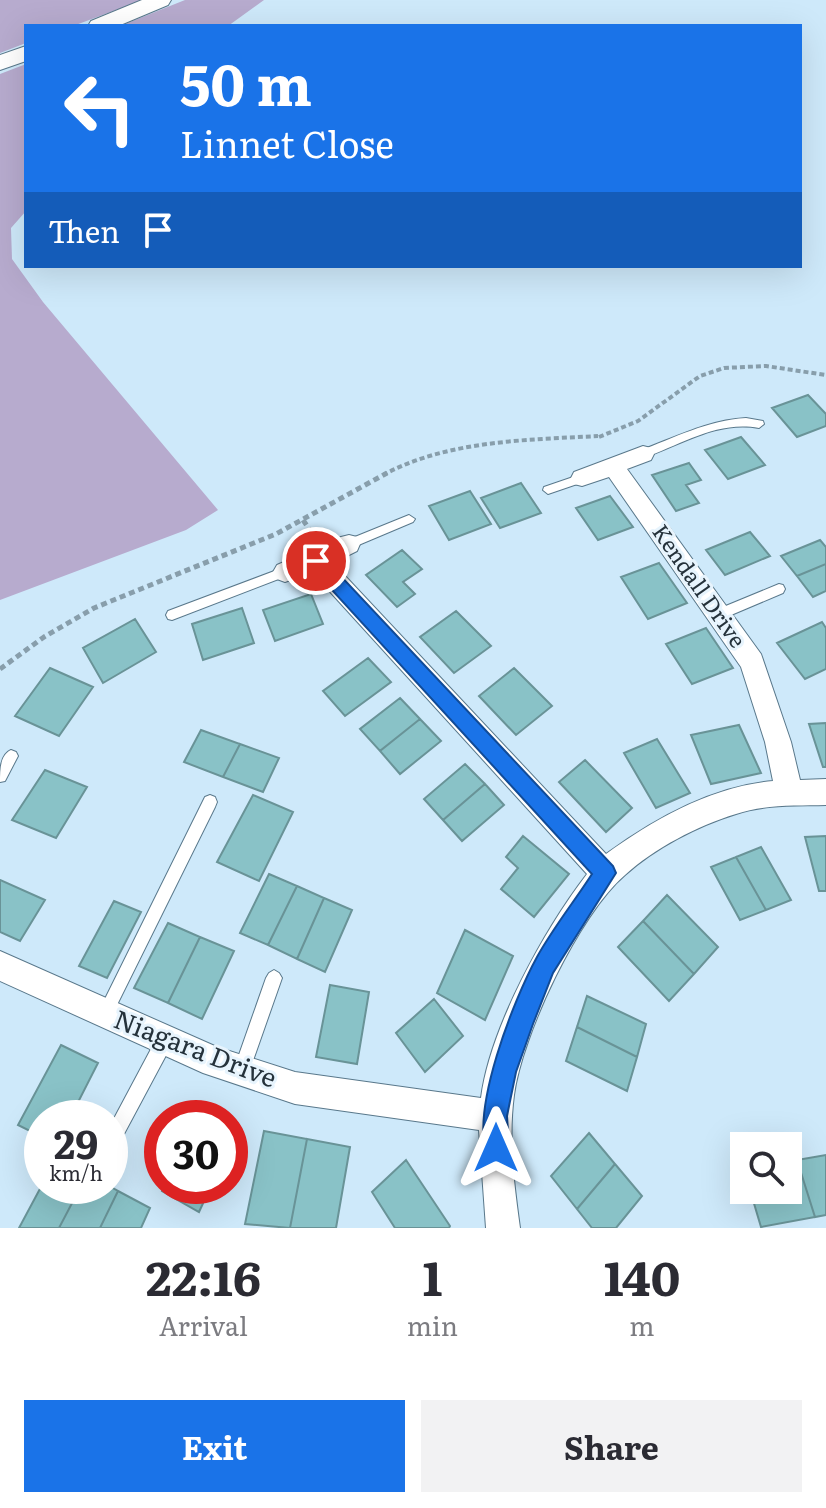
<!DOCTYPE html>
<html lang="en">
<head>
<meta charset="utf-8">
<style>
  :root { --surface:#fff; --page:#f2f2f3; --text:#2b2b33; --muted:#7c7c81; --accent:#1a73e8 }
  body { margin:0; font-family:Literata,serif; background:var(--page); color:var(--text); height:100vh; display:flex; flex-direction:column; font-size:30px; white-space:nowrap }
  * { box-sizing:border-box; margin:0 }
  p { font-size:26px; color:var(--muted) }
  .icon { flex:none; width:44px; height:44px; fill:none; stroke:currentColor; stroke-width:2; stroke-linecap:round; stroke-linejoin:round }
  .map { position:relative; height:1228px; overflow:hidden }
  .side { display:flex; flex-direction:column; background:var(--surface); flex:1 }
  .side>* { flex:none }
  .guide { position:absolute; left:24px; top:24px; width:778px; height:244px; border-radius:0px; box-shadow:0 8px 32px #0002; background:#1a73e8; color:#fff; overflow:hidden }
  .tools { position:absolute; left:730px; top:1132px; display:grid; gap:16px }
  .tools a { display:grid; place-items:center; width:72px; height:72px; border-radius:0px; background:var(--surface); box-shadow:0 8px 32px #0002; font-size:40px }
  .speed { position:absolute; left:24px; top:1100px; display:flex; gap:16px; font-size:40px; font-weight:700; text-align:center }
  .speed>* { display:grid; place-content:center; width:104px; height:104px; border-radius:50%; background:var(--surface); box-shadow:0 8px 32px #0002; line-height:1 }
  .speed small { font-size:20px; font-weight:400 }
  .speed .limit { border:12px solid #d22; background:#fff; color:#111 }
  .pin { position:absolute; display:grid; place-items:center; width:68px; height:68px; color:#fff; margin:-34px; border:4px solid #fff; border-radius:50%; box-shadow:0 2px 8px #0007 }
  .me { position:absolute; width:88px; margin:-44px; rotate:0deg; stroke-linejoin:round; filter:drop-shadow(0 0 6px #0008) }
  .turn { display:flex; align-items:center; gap:28px; height:168px; padding:0 24px; font-size:36px }
  .turn .icon { width:104px; height:104px; stroke-width:2.5 }
  .turn b { display:block; font-size:56px; line-height:68px }
  .then { display:flex; align-items:center; height:76px; padding:0 24px; background:#0003; gap:16px; font-size:30px }
  .eta { display:flex; justify-content:space-evenly; align-items:center; height:136px; text-align:center }
  .eta b { font-size:48px; font-weight:700; line-height:56px }
  .button { display:flex; gap:16px; margin-top:auto; padding:16px 24px }
  .button a { flex:1; height:92px; border-radius:0px; background:var(--accent); color:#fff; font-size:32px; font-weight:700; line-height:92px; text-align:center }
  .button a+a { background:var(--page); color:var(--text) }
  .map>svg:first-child { display:block }
  .green { fill:#b7abce }
  .building { fill:#89c2c7; stroke:#699397; stroke-width:2 }
  .lines { fill:none; stroke-linecap:round; stroke-linejoin:round }
  .lane-casing { stroke:#59788b; stroke-width:2 }
  .street-casing { stroke:#59788b; stroke-width:2 }
  .primary-casing { stroke:#59788b; stroke-width:2 }
  .path-far1 { stroke:#889eab; stroke-width:4; stroke-dasharray:5 3; stroke-linecap:butt }
  .path { stroke:#889eab; stroke-width:5; stroke-dasharray:6 4; stroke-linecap:butt }
  .lane { fill:#fff; fill-rule:evenodd }
  .street { fill:#fff; fill-rule:evenodd }
  .primary { fill:#fff; fill-rule:evenodd }
  .route { fill:#1a73e8; stroke:#114b97; stroke-width:2 }
  .labels { text-anchor:middle; stroke-width:6; stroke-linejoin:round; paint-order:stroke }
  .street-label { font-size:22px; fill:#25323b; stroke:#e7f4fd }
  .near-street-label { font-size:26px; fill:#25323b; stroke:#e7f4fd }
</style>
</head>
<body>
<div class="map">
<svg width="826" height="1228" viewBox="0 0 826 1228">
  <rect width="100%" height="100%" fill="#cee9fa"/>
  <path class="green" d="M0,0H143L73,26H26V43L0,53Z
    M185,0H264L228,26H120Z
    M26,64V211L11,228L12,259L43,302L218,510L186,530L0,600V74Z"/>
  <path class="building" d="M808,395L826,414V426L797,437L772,408Z
    M741,437L765,465L728,479L705,450Z
    M689,463L701,480L686,485L699,503L676,511L652,475Z
    M521,483L541,513L500,528L481,498Z
    M470,491L491,524L449,540L429,506Z
    M610,496L633,527L598,540L576,508Z
    M750,532L770,556L725,575L706,550Z
    M820,540L826,547V564L797,576L781,556Z
    M402,550L422,569L403,582L415,594L397,607L366,575Z
    M659,563L687,603L648,619L621,577Z
    M826,564V591L813,597L797,576Z
    M311,594L323,624L275,641L263,610Z
    M242,608L254,643L203,660L192,624Z
    M456,611L491,646L454,673L420,637Z
    M135,619L156,652L103,683L83,648Z
    M822,622L826,628V669L805,679L777,643Z
    M706,628L733,668L692,684L666,644Z
    M368,658L391,682L345,716L323,691Z
    M50,668L93,687L59,736L15,716Z
    M514,668L552,706L516,735L479,696Z
    M400,698L420,719L380,751L360,729Z
    M420,719L441,741L400,774L380,751Z
    M826,723V767H823L809,724Z
    M739,725L761,773L711,784L691,735Z
    M201,730L240,744L223,777L184,762Z
    M657,739L690,793L656,808L624,753Z
    M240,744L279,758L263,792L223,777Z
    M585,760L632,808L606,832L559,782Z
    M465,764L485,784L443,820L424,799Z
    M45,770L87,787L56,838L12,820Z
    M485,784L504,805L462,841L443,820Z
    M253,795L293,812L259,881L217,862Z
    M523,836L569,874L534,917L501,889L518,868L506,857Z
    M826,836V891H819L805,837Z
    M761,847L791,900L766,910L736,857Z
    M736,857L766,910L740,920L711,867Z
    M269,874L297,886L268,945L240,933Z
    M0,880L45,900L20,941L0,932Z
    M297,886L324,898L297,959L268,945Z
    M667,895L718,947L694,974L643,921Z
    M324,898L352,910L325,972L297,959Z
    M114,901L141,912L107,978L79,966Z
    M643,921L694,974L669,1001L618,947Z
    M168,923L200,937L168,1003L134,988Z
    M465,930L513,956L485,1020L437,993Z
    M200,937L234,951L202,1019L168,1003Z
    M330,985L369,992L357,1064L316,1057Z
    M587,996L646,1024L637,1057L577,1027Z
    M434,999L463,1036L425,1072L396,1033Z
    M577,1027L637,1057L627,1091L566,1061Z
    M61,1045L98,1063L70,1118H42V1137L18,1125Z
    M264,1131L307,1139L290,1228L245,1224Z
    M589,1133L615,1164L577,1209L551,1176Z
    M307,1139L350,1147L336,1228H290Z
    M826,1155V1215L815,1217L797,1160Z
    M406,1160L450,1226L449,1228H395L372,1192Z
    M797,1160L815,1217L761,1227L750,1190H788V1162Z
    M615,1164L642,1196L616,1228H592L577,1209Z
    M42,1185L81,1186L59,1228H19Z
    M81,1186H109L118,1191L100,1228H59Z
    M164,1186H211L199,1212L162,1191Z
    M118,1191L150,1208L141,1228H100Z"/>
  <g class="lines">
    <g class="lane-casing">
      <path id="lane" d="M746,418L763,421L764,424L759,428C717,420 681,445 643,458L638,454L639,451C674,438 708,420 746,418Z
        M582,474L586,475L587,478L586,481L548,494L543,490L544,487Z
        M409,515L415,519L413,522L349,549L343,544L345,541Z
        M285,567L289,569L291,572L289,575L172,620L168,619L166,615L168,611Z
        M779,584L783,585L785,589L783,593L724,618L720,619L716,618L714,614L716,610Z
        M11,750L16,752L18,756L5,781L0,782C0,770 0,755 11,750Z
        M210,795L215,797L217,802L215,807L110,1019L105,1022L100,1019L97,1014L100,1009L205,797Z
        M274,970L279,973L282,978L250,1069L248,1075L242,1077L236,1075L234,1069L266,978L269,973Z
        M165,1032L171,1034L173,1040L171,1046L116,1149L110,1151V1126L159,1034Z"/>
    </g>
    <g class="street-casing">
      <path id="street" d="M643,446L651,448L654,454L651,460L627,469L761,654L791,742L800,780L826,779V805C796,806 765,804 736,814C697,826 655,848 625,875C579,914 522,1035 514,1095C508,1139 514,1184 520,1228H486L479,1130L295,1104L203,1073L0,981V951L217,1047L295,1072L481,1098C490,1028 544,930 587,874L312,572L285,582L277,579L273,572L277,565L341,537L349,535L357,537L360,544L357,551L333,563L606,854C654,819 713,786 773,781L765,742L741,667L609,477L582,486L574,484L571,478L574,472Z"/>
    </g>
    <g class="primary-casing">
      <path id="primary" d="M142,0H171L168,5L118,26H88L91,21Z
        M26,46V61L0,70V55Z"/>
    </g>
    <path class="path-far1" d="M599,437L638,421L700,376L724,368L766,366L826,375
      M383,475C448,440 527,440 598,436"/>
    <path class="path" d="M303,520L314,536
      M0,669L44,637L94,608L276,534L387,473"/>
    <use href="#lane" class="lane"/>
    <use href="#street" class="street"/>
    <use href="#primary" class="primary"/>
  </g>
  <path class="route" d="M316,554L322,556L613,866L616,873L553,973L533,1024L516,1072L507,1116L509,1148L505,1156L496,1160L488,1156C469,1112 514,999 537,957C553,928 574,902 592,874L310,566L307,561Z"/>
  <g class="labels">
    <g class="street-label">
      <text transform="translate(699 586) rotate(55)" y="8">Kendall Drive</text>
    </g>
    <g class="near-street-label">
      <text transform="translate(195 1049) rotate(21)" y="9">Niagara Drive</text>
    </g>
  </g>
</svg>
<div class="tools">
<a><svg class="icon" aria-label="search" viewBox="0 0 24 24"><circle cx="10" cy="10" r="6"/><path d="M15 15l6 6"/></svg></a>
</div>
<div class="speed"><div>29<small>km/h</small></div><div class="limit">30</div></div>
<div class="pin" style="left:316px;top:561px;background:#d93025"><svg class="icon" aria-label="arrive" viewBox="0 0 24 24"><path d="M6 21V4h12l-3 4 3 4H6"/></svg></div>
<svg class="me" style="left:496px;top:1148px" viewBox="-20 -20 40 40"><path d="M0-17L14 15 0 8-14 15z" fill="#1a73e8" stroke="#fff" stroke-width="4"/></svg>
<div class="guide">
<div class="turn"><svg class="icon" aria-label="left" viewBox="0 0 24 24"><path d="M17 20v-9H6M10 6l-5 5 5 5"/></svg><div><b>50 m</b>Linnet Close</div></div>
<div class="then">Then<svg class="icon" aria-label="arrive" viewBox="0 0 24 24"><path d="M6 21V4h12l-3 4 3 4H6"/></svg></div>
</div>
</div>
<section class="side">
<div class="eta">
<div><b>22:16</b><p>Arrival</p></div>
<div><b>1</b><p>min</p></div>
<div><b>140</b><p>m</p></div>
</div>
<div class="button"><a>Exit</a><a>Share</a></div>
</section>
</body>
</html>
